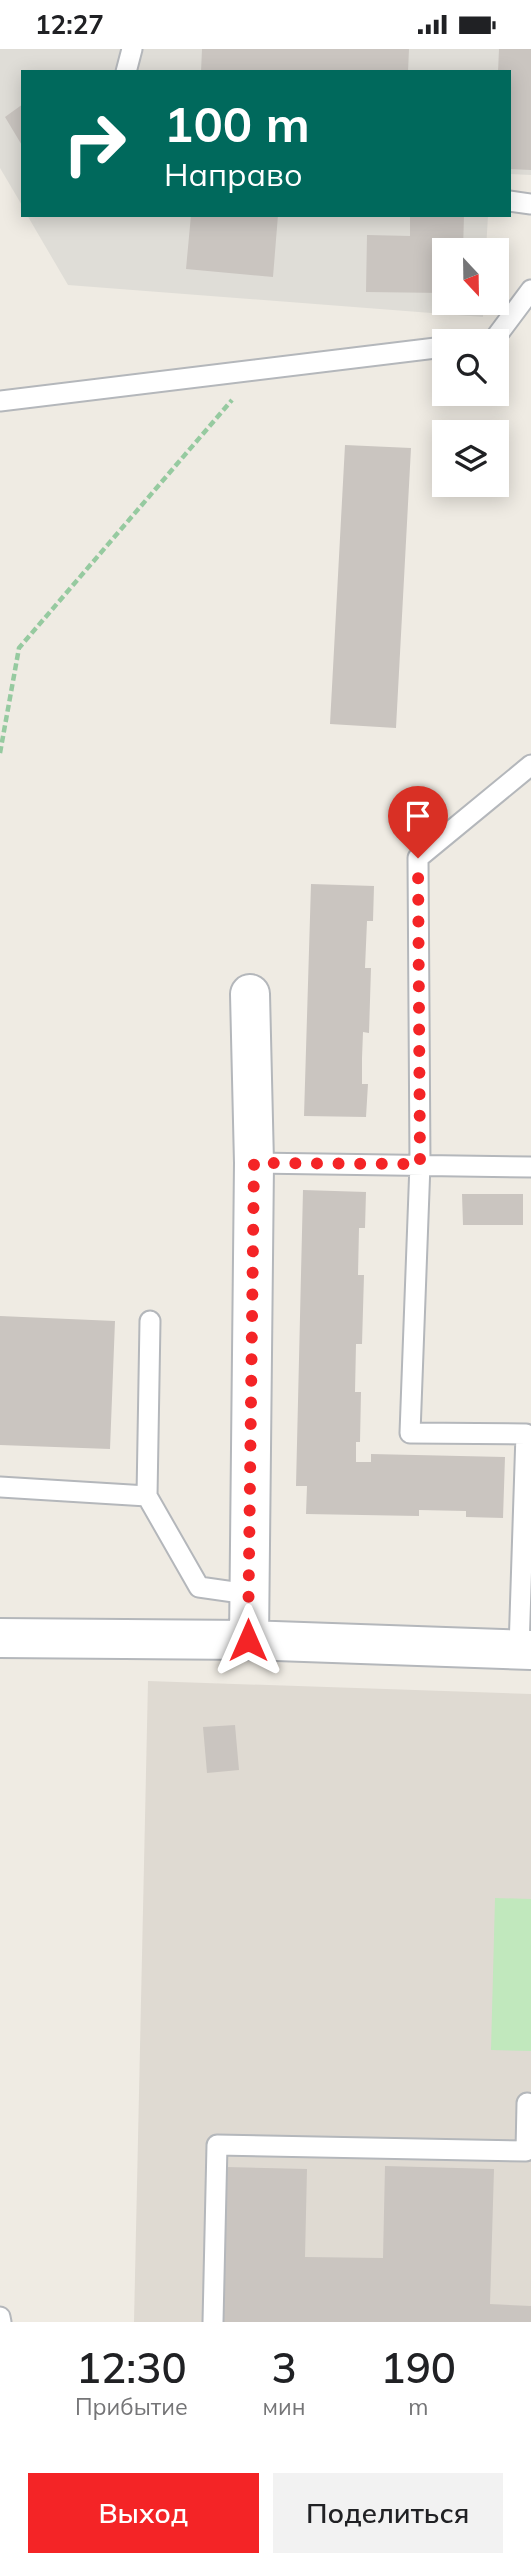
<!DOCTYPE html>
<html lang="ru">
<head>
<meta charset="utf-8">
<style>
  :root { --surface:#fff; --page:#f2f2f2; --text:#202124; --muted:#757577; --accent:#f42426 }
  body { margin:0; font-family:Mulish,sans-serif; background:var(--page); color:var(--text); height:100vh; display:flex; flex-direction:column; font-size:26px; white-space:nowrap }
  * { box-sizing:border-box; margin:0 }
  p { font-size:23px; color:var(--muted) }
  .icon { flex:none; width:38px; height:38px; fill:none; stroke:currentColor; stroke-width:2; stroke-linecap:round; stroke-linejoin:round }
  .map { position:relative; height:2273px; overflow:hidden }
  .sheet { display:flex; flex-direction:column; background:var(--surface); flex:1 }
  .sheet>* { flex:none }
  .hud { position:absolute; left:21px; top:21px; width:490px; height:147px; border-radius:0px; box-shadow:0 4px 18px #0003; background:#00695c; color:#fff; overflow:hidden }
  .needle { width:46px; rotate:158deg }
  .buttons { position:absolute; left:432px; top:189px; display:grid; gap:14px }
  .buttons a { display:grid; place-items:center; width:77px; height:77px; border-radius:0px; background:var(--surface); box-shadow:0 4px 18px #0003; font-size:35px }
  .pin { position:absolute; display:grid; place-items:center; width:60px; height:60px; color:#fff; margin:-72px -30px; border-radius:50% 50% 50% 0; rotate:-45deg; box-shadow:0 0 7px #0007 }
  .pin .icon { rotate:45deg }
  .me { position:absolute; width:77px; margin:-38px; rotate:0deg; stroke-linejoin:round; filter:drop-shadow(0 0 5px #0008) }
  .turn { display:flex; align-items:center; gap:24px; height:147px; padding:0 28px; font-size:32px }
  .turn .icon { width:91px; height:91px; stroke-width:2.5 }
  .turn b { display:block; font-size:49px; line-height:60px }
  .eta { display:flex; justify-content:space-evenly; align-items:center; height:119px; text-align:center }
  .eta b { font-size:42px; font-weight:600; line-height:49px }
  .cta { display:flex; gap:14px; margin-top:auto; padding:14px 28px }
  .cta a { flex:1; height:80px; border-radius:0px; background:var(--accent); color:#fff; font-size:28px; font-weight:600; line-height:80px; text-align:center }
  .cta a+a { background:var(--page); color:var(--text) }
  .status { display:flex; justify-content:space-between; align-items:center; height:49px; padding:0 35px; background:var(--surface); direction:ltr }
  .status svg { height:19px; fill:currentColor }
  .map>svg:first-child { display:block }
  .industrial { fill:#dfddd7 }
  .education { fill:#dfdad2 }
  .green { fill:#c1e8bd }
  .building { fill:#cac5c0 }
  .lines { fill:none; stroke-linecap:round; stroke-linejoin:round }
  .service-casing { stroke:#b4b7bb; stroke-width:23 }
  .minor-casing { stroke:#b4b7bb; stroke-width:42 }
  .path { stroke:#96caa0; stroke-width:4.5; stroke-dasharray:7 3.5; stroke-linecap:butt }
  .service { stroke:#fff; stroke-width:19 }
  .minor { stroke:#fff; stroke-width:38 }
  .route { stroke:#f42426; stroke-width:12; stroke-dasharray:0 21.6 }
</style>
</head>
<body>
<div class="status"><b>12:27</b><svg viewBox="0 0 49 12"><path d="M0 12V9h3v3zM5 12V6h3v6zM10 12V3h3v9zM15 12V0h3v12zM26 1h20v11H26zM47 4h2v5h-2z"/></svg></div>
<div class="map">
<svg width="531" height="2273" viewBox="0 0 531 2273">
  <rect width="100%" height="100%" fill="#efebe3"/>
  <path class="industrial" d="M0,0H531V126L509,125V23H23V158L0,119Z
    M27,166H488L486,201H444V254H483V268L68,236Z"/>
  <path class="education" d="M148,1632L531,1645V2273H134Z"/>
  <path class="green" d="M495,1849L531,1850V2002L491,2001Z"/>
  <path class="building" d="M202,0H409L408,23H201Z
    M499,0H531V121L509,120V23H498Z
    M23,55V98L5,68Z
    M191,166H278L273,228L186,220Z
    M410,166H464L463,201H444V244L366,243L367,186L410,187Z
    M345,396L411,399L396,679L330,675Z
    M311,835L374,837L373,872H367L365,919H371L369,984L363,983L362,1009V1035H368L366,1068L304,1067Z
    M303,1141L366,1143L365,1179H359L358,1226H364L362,1295H356L355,1343H361L360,1393H356V1413H371V1405L505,1408L503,1469L466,1468V1462L419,1461V1467L306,1465L307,1437H296Z
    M462,1145H523V1176H463Z
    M0,1267L115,1272L110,1400L0,1396Z
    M235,1676L239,1721L207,1724L203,1678Z
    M385,2117L494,2120L490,2255L531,2257V2273H222L226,2118L307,2120L305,2208L383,2209Z"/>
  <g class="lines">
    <g class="service-casing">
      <path id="service" d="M126,23L132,0
        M509,152L531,155
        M493,292L531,241
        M0,352L444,298
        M254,1114L531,1118
        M0,1438L147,1447L199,1538L248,1545
        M147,1447L150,1272
        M519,1600L526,1385L410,1384L420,1115L418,809L531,716
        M0,2268L1,2273
        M213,2273L217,2096L526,2102L527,2054L531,2055"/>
    </g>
    <g class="minor-casing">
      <path id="minor" d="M250,945L254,1114L249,1591L531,1601
        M0,1589L249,1591"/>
    </g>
    <path class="path" d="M0,704L19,599L232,351"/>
    <use href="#service" class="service"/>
    <use href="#minor" class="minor"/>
  </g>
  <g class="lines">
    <path class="route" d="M248,1591L254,1114L420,1115L418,809"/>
  </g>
</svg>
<div class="buttons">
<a><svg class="needle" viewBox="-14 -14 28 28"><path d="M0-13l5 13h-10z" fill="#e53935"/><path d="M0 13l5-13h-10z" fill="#757577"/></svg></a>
<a><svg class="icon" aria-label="search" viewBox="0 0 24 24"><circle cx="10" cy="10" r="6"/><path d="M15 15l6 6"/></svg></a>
<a><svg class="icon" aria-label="layers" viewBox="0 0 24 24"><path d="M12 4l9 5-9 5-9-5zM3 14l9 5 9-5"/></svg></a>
</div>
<div class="pin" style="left:418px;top:809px;background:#d93025"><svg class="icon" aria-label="arrive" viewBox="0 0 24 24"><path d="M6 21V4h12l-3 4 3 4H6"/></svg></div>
<svg class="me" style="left:248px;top:1591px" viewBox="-20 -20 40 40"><path d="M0-17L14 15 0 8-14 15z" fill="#f42426" stroke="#fff" stroke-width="4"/></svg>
<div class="hud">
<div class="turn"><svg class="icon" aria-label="right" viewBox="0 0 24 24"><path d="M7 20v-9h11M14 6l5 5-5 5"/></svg><div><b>100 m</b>Направо</div></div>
</div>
</div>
<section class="sheet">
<div class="eta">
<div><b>12:30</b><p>Прибытие</p></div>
<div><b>3</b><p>мин</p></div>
<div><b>190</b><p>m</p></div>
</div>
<div class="cta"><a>Выход</a><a>Поделиться</a></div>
</section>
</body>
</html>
